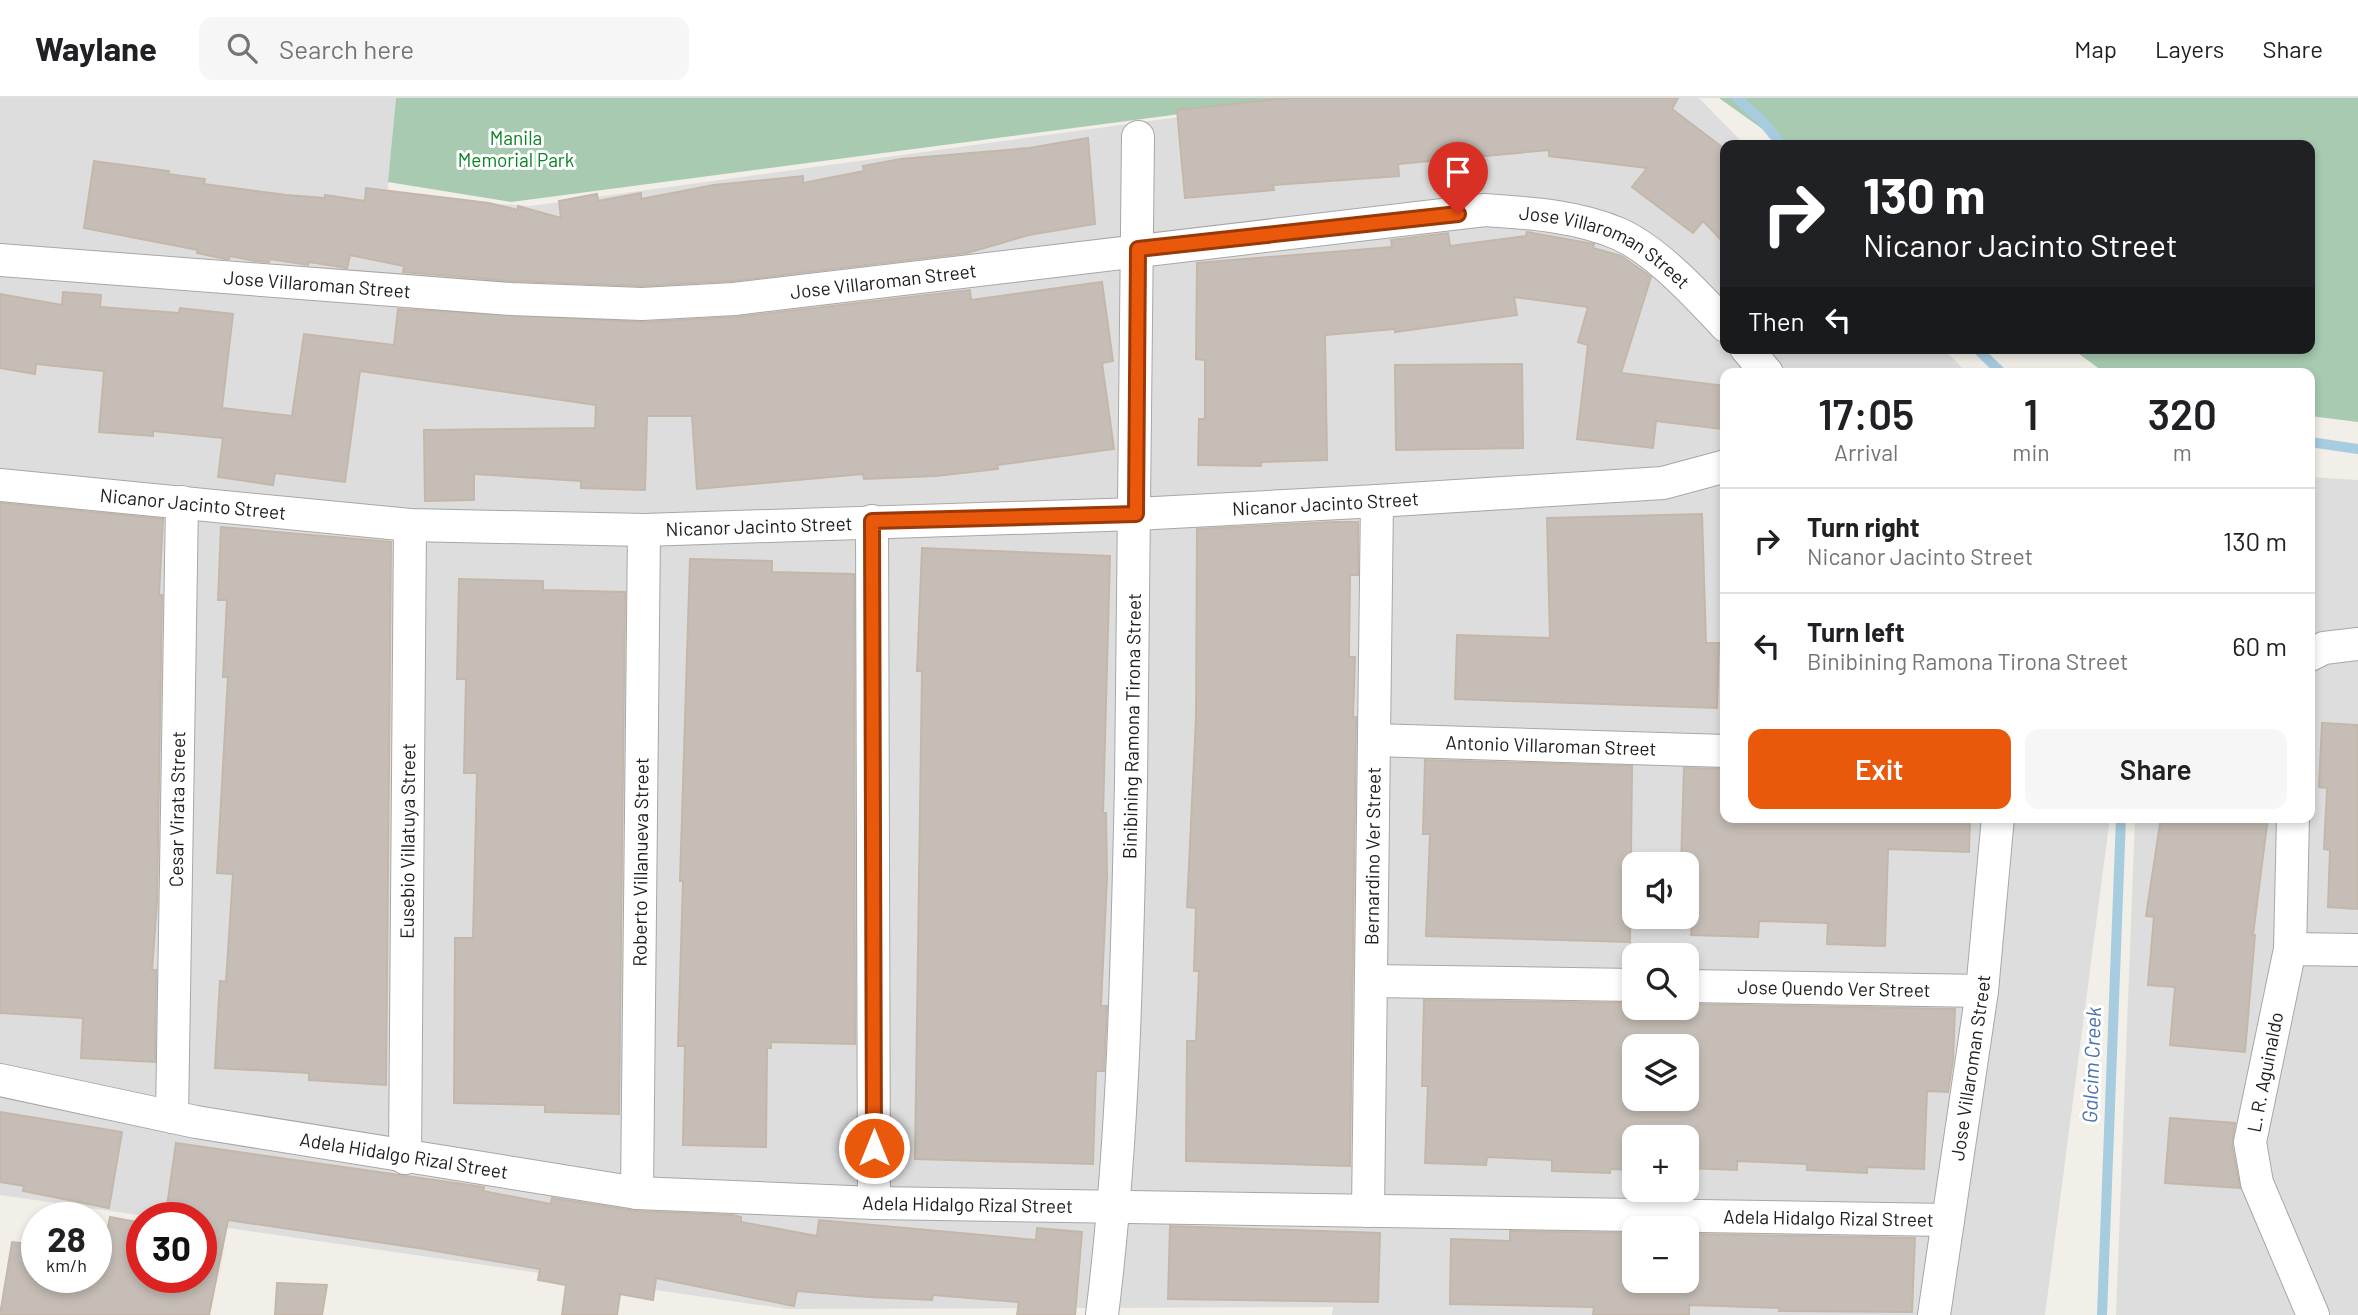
<!DOCTYPE html>
<html lang="en">
<head>
<meta charset="utf-8">
<style>
  :root { --surface:#fff; --page:#f6f6f6; --text:#202124; --muted:#757577; --line:#e0e0e0; --accent:#ea580c }
  body { margin:0; font-family:Barlow,sans-serif; background:var(--page); color:var(--text); height:100vh; display:flex; flex-direction:column; font-size:26px; white-space:nowrap }
  * { box-sizing:border-box; margin:0 }
  p { font-size:23px; color:var(--muted) }
  .icon { flex:none; width:38px; height:38px; fill:none; stroke:currentColor; stroke-width:2; stroke-linecap:round; stroke-linejoin:round }
  .map { position:relative; flex:1; overflow:hidden }
  .details { position:absolute; left:1720px; top:270px; width:595px; height:455px; display:flex; flex-direction:column; background:var(--surface); border-radius:14px; box-shadow:0 4px 10px #0003 }
  .details>* { flex:none }
  .banner { position:absolute; left:1720px; top:42px; width:595px; height:214px; border-radius:14px; box-shadow:0 4px 10px #0003; background:#202124; color:#fff; overflow:hidden }
  .controls { position:absolute; left:1622px; top:754px; display:grid; gap:14px }
  .controls a { display:grid; place-items:center; width:77px; height:77px; border-radius:14px; background:var(--surface); box-shadow:0 4px 10px #0003; font-size:35px }
  .speed { position:absolute; left:21px; top:1104px; display:flex; gap:14px; font-size:35px; font-weight:700; text-align:center }
  .speed>* { display:grid; place-content:center; width:91px; height:91px; border-radius:50%; background:var(--surface); box-shadow:0 4px 10px #0003; line-height:1 }
  .speed small { font-size:18px; font-weight:400 }
  .speed .limit { border:10px solid #d22; background:#fff; color:#111 }
  .pin { position:absolute; display:grid; place-items:center; width:60px; height:60px; color:#fff; margin:-72px -30px; border-radius:50% 50% 50% 0; rotate:-45deg; box-shadow:0 0 7px #0007 }
  .pin .icon { rotate:45deg }
  .me { position:absolute; width:77px; margin:-38px; rotate:0deg; stroke-linejoin:round; filter:drop-shadow(0 0 5px #0008) }
  .turn { display:flex; align-items:center; gap:24px; height:147px; padding:0 28px; font-size:32px }
  .turn .icon { width:91px; height:91px; stroke-width:2.5 }
  .turn b { display:block; font-size:49px; line-height:60px }
  .then { display:flex; align-items:center; height:66px; padding:0 28px; background:#0003; gap:14px; font-size:26px }
  .eta { display:flex; justify-content:space-evenly; align-items:center; height:119px; text-align:center }
  .eta b { font-size:42px; font-weight:600; line-height:49px }
  .button { display:flex; gap:14px; margin-top:auto; padding:14px 28px }
  .button a { flex:1; height:80px; border-radius:14px; background:var(--accent); color:#fff; font-size:28px; font-weight:600; line-height:80px; text-align:center }
  .button a+a { background:var(--page); color:var(--text) }
  ul { padding:0; list-style:none }
  li { display:flex; align-items:center; gap:21px; height:105px; padding:0 28px; border-top:2px solid var(--line) }
  li div { flex:1 }
  li b { display:block; font-size:26px }
  li em { font-style:normal }
  header { display:flex; align-items:center; gap:42px; box-sizing:border-box; height:98px; padding:0 35px; background:var(--surface); border-bottom:2px solid var(--line) }
  header strong { font-size:33px }
  nav { display:flex; gap:38px; margin-inline-start:auto; font-size:24px }
  .search { width:490px; height:63px; background:var(--page); display:flex; align-items:center; gap:18px; box-sizing:border-box; padding:0 24px; border-radius:14px; color:var(--muted); font-size:26px }
  .map>svg:first-child { display:block }
  .residential { fill:#dedddd; fill-rule:evenodd }
  .cemetery { fill:#a7cab1 }
  .lines { fill:none; stroke-linecap:round; stroke-linejoin:round }
  .stream { stroke:#a7ccdf; stroke-width:10 }
  .building { fill:#c6beb6; stroke:#c3b7a9; stroke-width:2; fill-rule:evenodd }
  .minor-casing { stroke:#a7a7a7; stroke-width:34 }
  .minor { stroke:#fff; stroke-width:32 }
  .route-casing { stroke:#983908; stroke-width:18 }
  .route { stroke:#ea580c; stroke-width:12 }
  .labels { text-anchor:middle; stroke-width:6; stroke-linejoin:round; paint-order:stroke }
  .park-label { font-size:19px; fill:#0a8322; stroke:#fff }
  .street-label { font-size:19px; fill:#202020; stroke:#fff }
  .water-label { font-size:21px; font-style:italic; fill:#4a72b3; stroke:#fff }
</style>
</head>
<body>
<header>
<strong>Waylane</strong>
<div class="search"><svg class="icon" aria-label="search" viewBox="0 0 24 24"><circle cx="10" cy="10" r="6"/><path d="M15 15l6 6"/></svg>Search here</div>
<nav><a>Map</a><a>Layers</a><a>Share</a></nav>
</header>
<div class="map">
<svg width="2358" height="1217" viewBox="0 0 2358 1217">
  <rect width="100%" height="100%" fill="#f1efe7"/>
  <path class="residential" d="M0,0H396L387,99L530,108L1317,0H1699L1745,47H1726V250H1943L1967,275H1726V719H2110L2045,1217H1332L1333,1209L787,1211L201,1126V1120H159L0,1097ZM1634,766H1687V819H1634ZM1634,858H1687V910H1634ZM1634,948H1687V1001H1634ZM1634,1040H1687V1092H1634ZM1634,1130H1687V1183H1634Z
    M2310,379L2358,382V1217H2116L2135,719H2310Z"/>
  <path class="cemetery" d="M396,0H1302L511,104L388,84Z
    M1719,0H2358V324L2310,318V275H2105L2071,250H2310V47H1785Z"/>
  <g class="lines">
    <path class="stream" d="M1737,0L1762,23L1782,47
      M1976,250L2002,275
      M2310,344L2358,351
      M2102,1217L2121,719"/>
  </g>
  <path class="building" d="M1288,0H1678L1672,11L1726,52V147L1703,123L1693,135L1632,89L1647,70L1549,58V52L1398,66L1399,78L1273,87L1274,92L1185,100L1177,12Z
    M1088,40L1095,126L1029,137L967,155L732,183L642,188L512,183L403,174L404,168L350,157L347,170L309,164L308,167L270,161L269,164L255,163L230,158L229,161H225L197,155L198,152L84,130L94,63L169,73L168,76L205,81L204,86L286,97L325,100V97L365,103L366,90L489,105L518,112V108L561,120L559,103L597,96L598,103L641,95V101L714,87L803,78V85L864,73L863,68L901,61L1029,50Z
    M1527,134L1594,146L1593,150L1621,158L1651,179L1621,275L1726,288L1722,331L1656,323L1653,350L1577,341L1588,247L1578,244L1588,209L1514,199L1517,217L1395,234V231L1325,237L1327,362L1261,364V368L1198,367L1199,321H1205V262L1196,261L1197,165L1392,149L1391,142L1448,135L1450,148L1526,138Z
    M1102,184L1113,263L1102,265L1114,351L997,367L998,371L936,378L864,381L863,376L697,391L692,318H647L645,392L581,390V383L474,376V402L425,403L424,332L595,330L596,307L360,273L345,384L275,375L273,387L218,379L223,340L153,333V338L99,334L104,273L36,266L35,276L0,270V196L62,207L63,194L101,197L100,209L179,215L180,210L233,216L222,310L292,318L304,236L394,247L398,211L643,224L736,219L970,192L971,202Z
    M1522,266L1523,350L1396,352L1395,267Z
    M0,405L163,421L159,497H162L157,804L152,872H156L155,964L81,960L83,920L0,915Z
    M1702,416L1706,545H1719L1717,610L1455,601L1457,537L1550,540L1547,420Z
    M1335,424H1358V477H1350L1349,559H1355L1353,619H1356L1350,1068L1186,1063L1187,943H1196L1199,873H1194L1196,810L1187,809L1196,620L1197,431Z
    M221,429L391,444L386,987L309,982V975L215,970L220,883L226,884L233,776L217,775L228,579H223L227,502H218Z
    M922,450L1110,458L1103,715H1106L1107,780L1101,908H1107L1104,973H1096L1093,1066L915,1061L922,573H917Z
    M690,461L772,463V474L854,476L855,946L771,944V950H767L766,1049L683,1047L685,948H678L683,783H680Z
    M459,481L543,483V492L625,494L619,1016L545,1014V1007L454,1005L455,840H473L477,675H464L466,581H457Z
    M2322,625L2358,627V811L2328,809L2330,752L2324,751L2327,690L2319,689Z
    M1425,662L1632,668L1630,844L1426,838L1430,736H1423Z
    M1684,670L1726,671V719H1970L1969,754L1888,751L1885,848L1827,846L1828,825L1759,823L1758,839L1691,837L1692,827H1687V766H1681Z
    M2161,719H2268L2253,837H2255L2245,954L2170,947L2175,889L2148,887L2154,819L2146,818Z
    M1424,902L1634,905V910H1687V906L1955,911L1953,962L1948,994L1927,993L1924,1071L1867,1069V1075L1807,1072V1066L1737,1063V1072L1687,1070V1040H1634V1072L1610,1071V1075L1552,1073V1062L1487,1059L1486,1067L1425,1065L1428,988H1422ZM1634,948H1687V1004L1684,1008L1634,1007Z
    M0,1014L122,1034L109,1110L23,1093L24,1088L0,1084Z
    M2170,1020L2235,1025L2232,1047L2240,1090L2165,1085Z
    M176,1045L484,1089L483,1093L551,1106L552,1100L636,1113L732,1117L741,1119V1124L817,1138L819,1122L1036,1142L1037,1130L1082,1134L1075,1217H1017L1019,1204L933,1197L932,1202L869,1199L797,1193L794,1208L656,1180L653,1202L620,1196L617,1217H562L566,1187L538,1182L540,1171L418,1150L228,1122L209,1217H0L12,1144L37,1147V1180H98L110,1119L142,1125V1180H201V1120L166,1115Z
    M1170,1128L1380,1135L1378,1204L1168,1201Z
    M1510,1133L1634,1135V1183H1687V1136L1915,1140L1912,1214L1779,1213L1780,1210L1689,1207V1217H1593L1594,1209L1450,1206L1451,1141L1510,1143Z
    M277,1185L327,1187L322,1217H275Z"/>
  <g class="lines">
    <g class="minor-casing">
      <g id="minor">
        <path id="s1" d="M0,162L511,201L642,206L734,201L1485,112C1529,115 1578,118 1619,136C1657,153 1697,197 1726,228"/>
        <path d="M1746,250L1767,275"/>
        <path id="s2" d="M0,387L410,427L644,432L1136,416L1377,403L1663,385L1726,368"/>
        <path d="M872,423L874,1105"/>
        <path d="M2310,557L2324,550L2358,546"/>
        <path id="s3" d="M1374,642L1726,653"/>
        <path d="M2293,719L2290,851L2250,1044L2257,1085L2313,1217"/>
        <path d="M2290,851L2358,852"/>
        <path d="M1371,883L1634,887"/>
        <path id="s4" d="M1687,888L1982,893"/>
        <path id="s5" d="M0,982L196,1024L637,1095L874,1105L1948,1122"/>
        <path id="s6" d="M172,1019L182,404"/>
        <path id="s7" d="M405,1060L410,427"/>
        <path id="s8" d="M637,1095L644,432"/>
        <path id="s9" d="M1368,1113L1377,403"/>
        <path id="s10" d="M1102,1217C1124,1040 1127,863 1131,685C1135,469 1137,254 1138,39"/>
        <path id="s11" d="M1934,1217L1982,893L1998,719"/>
      </g>
    </g>
    <use href="#minor" class="minor"/>
  </g>
  <g class="lines">
    <g class="route-casing">
      <path id="route" d="M874,1050L872,423L1136,416L1138,151L1458,116"/>
    </g>
    <use href="#route" class="route"/>
  </g>
  <g class="labels">
    <g class="park-label">
      <text x="516" y="47">Manila<tspan x="516" dy="22">Memorial Park</tspan></text>
    </g>
    <g class="street-label">
      <text dy="7" stroke="none"><textPath href="#s1" startOffset="1620">Jose Villaroman Street</textPath></text>
      <text dy="7" stroke="none"><textPath href="#s1" startOffset="886">Jose Villaroman Street</textPath></text>
      <text dy="7" stroke="none"><textPath href="#s1" startOffset="318">Jose Villaroman Street</textPath></text>
      <text dy="7" stroke="none"><textPath href="#s2" startOffset="194">Nicanor Jacinto Street</textPath></text>
      <text dy="7" stroke="none"><textPath href="#s2" startOffset="1328">Nicanor Jacinto Street</textPath></text>
      <text dy="7" stroke="none"><textPath href="#s2" startOffset="761">Nicanor Jacinto Street</textPath></text>
      <text dy="7" stroke="none"><textPath href="#s10" startOffset="590">Binibining Ramona Tirona Street</textPath></text>
      <text dy="7" stroke="none"><textPath href="#s3" startOffset="177">Antonio Villaroman Street</textPath></text>
      <text dy="7" stroke="none"><textPath href="#s6" startOffset="308">Cesar Virata Street</textPath></text>
      <text dy="7" stroke="none"><textPath href="#s7" startOffset="317">Eusebio Villatuya Street</textPath></text>
      <text dy="7" stroke="none"><textPath href="#s9" startOffset="355">Bernardino Ver Street</textPath></text>
      <text dy="7" stroke="none"><textPath href="#s8" startOffset="331">Roberto Villanueva Street</textPath></text>
      <text dy="7" stroke="none"><textPath href="#s4" startOffset="147">Jose Quendo Ver Street</textPath></text>
      <text dy="7" stroke="none"><textPath href="#s11" startOffset="250">Jose Villaroman Street</textPath></text>
      <text transform="translate(2265 974) rotate(-79)" y="7">L. R. Aguinaldo</text>
      <text dy="7" stroke="none"><textPath href="#s5" startOffset="411">Adela Hidalgo Rizal Street</textPath></text>
      <text dy="7" stroke="none"><textPath href="#s5" startOffset="978">Adela Hidalgo Rizal Street</textPath></text>
      <text dy="7" stroke="none"><textPath href="#s5" startOffset="1839">Adela Hidalgo Rizal Street</textPath></text>
    </g>
    <g class="water-label">
      <text transform="translate(2092 967) rotate(-88)" y="7">Galcim Creek</text>
    </g>
  </g>
</svg>
<div class="controls">
<a><svg class="icon" aria-label="sound" viewBox="0 0 24 24"><path d="M4 9h4l5-4v14l-5-4H4zM17 9q2 3 0 6"/></svg></a>
<a><svg class="icon" aria-label="search" viewBox="0 0 24 24"><circle cx="10" cy="10" r="6"/><path d="M15 15l6 6"/></svg></a>
<a><svg class="icon" aria-label="layers" viewBox="0 0 24 24"><path d="M12 4l9 5-9 5-9-5zM3 14l9 5 9-5"/></svg></a>
<a>+</a>
<a>−</a>
</div>
<div class="speed"><div>28<small>km/h</small></div><div class="limit">30</div></div>
<div class="pin" style="left:1458px;top:116px;background:#d93025"><svg class="icon" aria-label="arrive" viewBox="0 0 24 24"><path d="M6 21V4h12l-3 4 3 4H6"/></svg></div>
<svg class="me" style="left:874px;top:1050px" viewBox="-20 -20 40 40"><circle r="17" fill="#ea580c" stroke="#fff" stroke-width="3"/><path d="M0-11L8 9 0 5-8 9z" fill="#fff"/></svg>
<div class="banner">
<div class="turn"><svg class="icon" aria-label="right" viewBox="0 0 24 24"><path d="M7 20v-9h11M14 6l5 5-5 5"/></svg><div><b>130 m</b>Nicanor Jacinto Street</div></div>
<div class="then">Then<svg class="icon" aria-label="left" viewBox="0 0 24 24"><path d="M17 20v-9H6M10 6l-5 5 5 5"/></svg></div>
</div>
<section class="details">
<div class="eta">
<div><b>17:05</b><p>Arrival</p></div>
<div><b>1</b><p>min</p></div>
<div><b>320</b><p>m</p></div>
</div>
<ul>
<li><svg class="icon" aria-label="right" viewBox="0 0 24 24"><path d="M7 20v-9h11M14 6l5 5-5 5"/></svg><div><b>Turn right</b><p>Nicanor Jacinto Street</p></div><em>130 m</em></li>
<li><svg class="icon" aria-label="left" viewBox="0 0 24 24"><path d="M17 20v-9H6M10 6l-5 5 5 5"/></svg><div><b>Turn left</b><p>Binibining Ramona Tirona Street</p></div><em>60 m</em></li>
</ul>
<div class="button"><a>Exit</a><a>Share</a></div>
</section>
</div>
</body>
</html>
